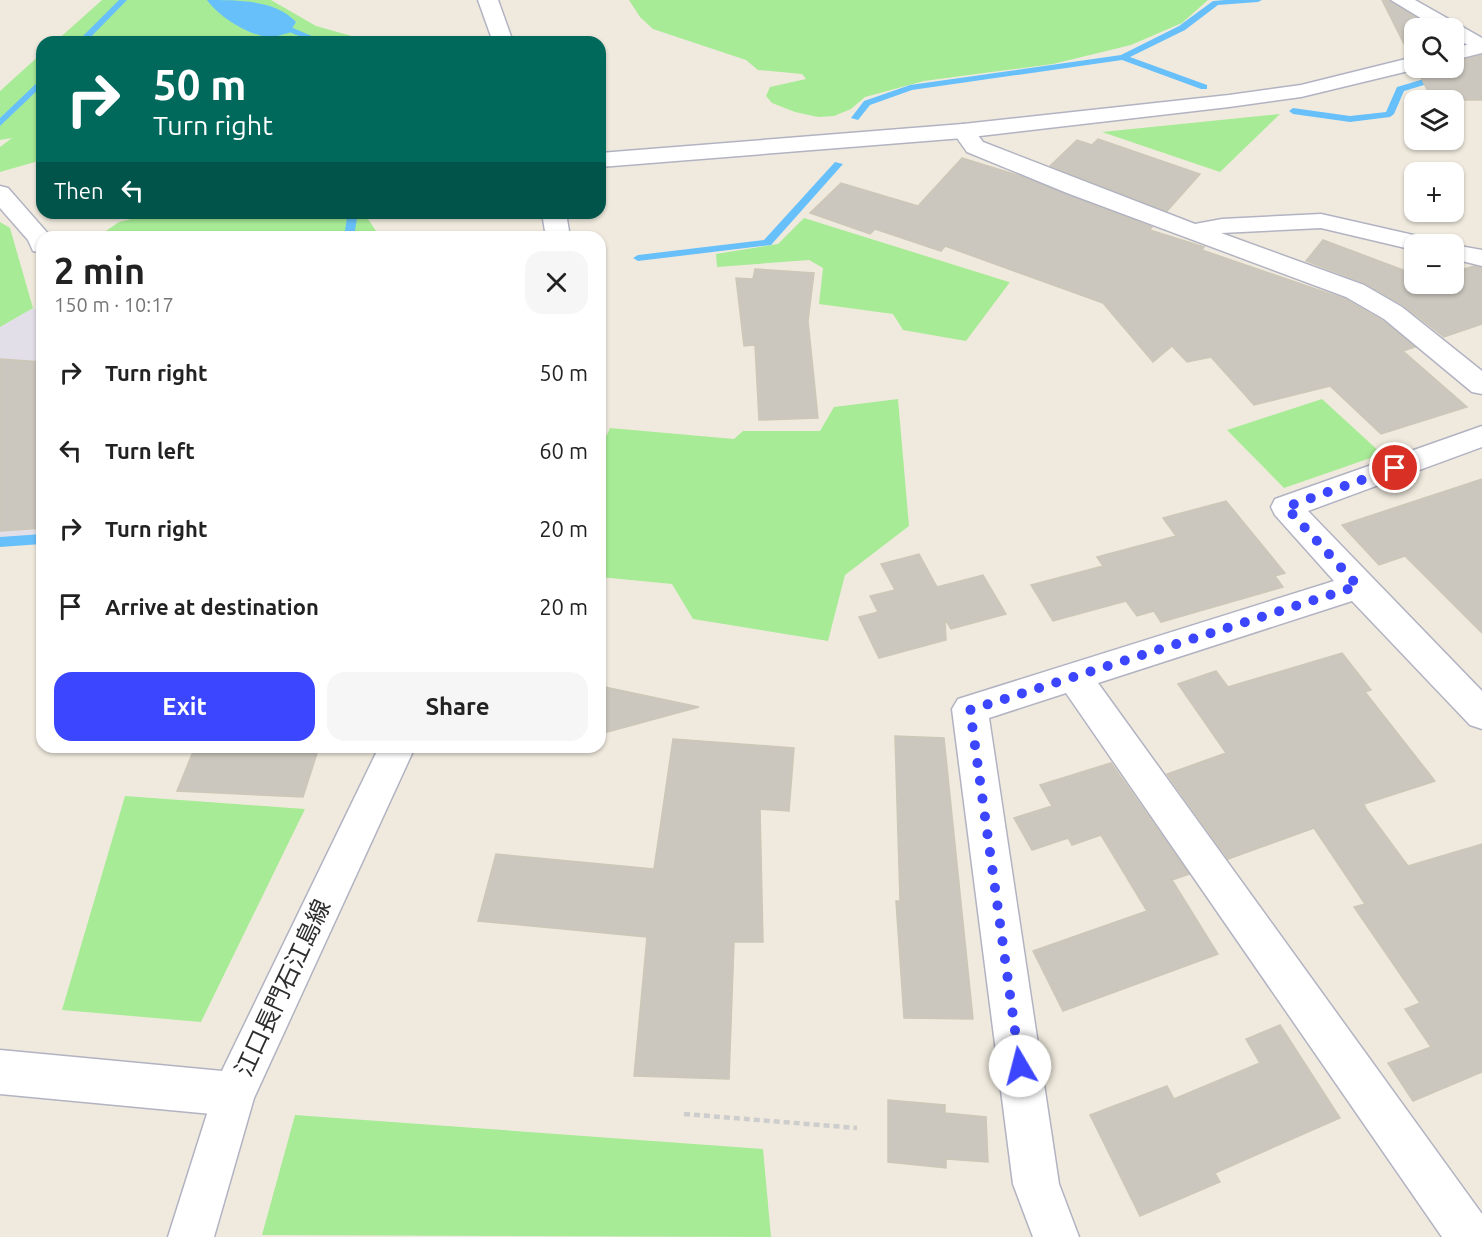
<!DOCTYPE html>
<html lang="en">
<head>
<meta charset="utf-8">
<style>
  :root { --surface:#fff; --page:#f6f6f6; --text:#222; --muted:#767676; --accent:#3c46ff }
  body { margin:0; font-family:Ubuntu,"Noto Sans JP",sans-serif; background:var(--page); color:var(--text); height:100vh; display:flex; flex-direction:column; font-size:22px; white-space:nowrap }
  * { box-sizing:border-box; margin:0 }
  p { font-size:20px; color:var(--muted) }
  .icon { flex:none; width:33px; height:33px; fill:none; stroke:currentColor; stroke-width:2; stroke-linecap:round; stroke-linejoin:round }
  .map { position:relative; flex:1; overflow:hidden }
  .details { position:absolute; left:36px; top:231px; width:570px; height:522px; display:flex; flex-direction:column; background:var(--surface); border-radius:18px; box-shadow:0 2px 4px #0004 }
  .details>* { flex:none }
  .hud { position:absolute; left:36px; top:36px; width:570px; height:183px; border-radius:18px; box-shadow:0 2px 4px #0004; background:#00695c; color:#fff; overflow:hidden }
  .controls { position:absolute; left:1404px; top:18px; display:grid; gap:12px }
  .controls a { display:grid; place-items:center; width:60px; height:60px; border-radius:12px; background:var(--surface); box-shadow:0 2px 4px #0004; font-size:30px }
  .pin { position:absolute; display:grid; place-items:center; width:51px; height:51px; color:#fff; margin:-26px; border:3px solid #fff; border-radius:50%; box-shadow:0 2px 6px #0007 }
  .me { position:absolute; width:66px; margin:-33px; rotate:352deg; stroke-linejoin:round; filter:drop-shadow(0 0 4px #0008) }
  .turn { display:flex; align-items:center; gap:21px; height:126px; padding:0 18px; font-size:27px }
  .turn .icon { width:78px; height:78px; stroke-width:2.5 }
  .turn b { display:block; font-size:42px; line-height:51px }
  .then { display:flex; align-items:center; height:57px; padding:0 18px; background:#0003; gap:12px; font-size:22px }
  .round { display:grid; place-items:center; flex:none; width:63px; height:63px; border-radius:18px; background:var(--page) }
  .overview { display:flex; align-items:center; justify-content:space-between; height:102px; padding:0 18px }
  h1 { font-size:36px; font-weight:600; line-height:45px }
  .cta { display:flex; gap:12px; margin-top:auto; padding:12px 18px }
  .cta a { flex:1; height:69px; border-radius:18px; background:var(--accent); color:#fff; font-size:24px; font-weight:600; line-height:69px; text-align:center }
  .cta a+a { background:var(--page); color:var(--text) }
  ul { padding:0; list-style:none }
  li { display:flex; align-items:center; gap:18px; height:78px; padding:0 18px }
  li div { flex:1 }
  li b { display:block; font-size:22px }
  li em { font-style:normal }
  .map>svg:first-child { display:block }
  .industrial { fill:#e3dfe8 }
  .green { fill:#a8eb96 }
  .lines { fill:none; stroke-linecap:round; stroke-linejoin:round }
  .stream { fill:#68c0fb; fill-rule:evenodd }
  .river { fill:#68c0fb; fill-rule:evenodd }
  .building { fill:#cbc7be; stroke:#ccc7b7; stroke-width:1.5 }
  .street-casing { stroke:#b2b3c2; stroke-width:3 }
  .secondary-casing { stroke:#b2b3c2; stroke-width:3 }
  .path { stroke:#cdcdcd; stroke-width:4.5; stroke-dasharray:6 4; stroke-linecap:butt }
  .street { fill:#fff; fill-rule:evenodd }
  .secondary { fill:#fff; fill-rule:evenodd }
  .route { stroke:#3c46ff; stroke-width:10; stroke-dasharray:0 18 }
  .labels { text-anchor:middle; stroke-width:4.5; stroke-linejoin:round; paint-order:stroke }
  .near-street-label { font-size:24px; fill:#2d2d2d; stroke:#fff }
</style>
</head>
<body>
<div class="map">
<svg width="1482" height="1237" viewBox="0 0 1482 1237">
  <rect width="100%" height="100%" fill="#f0eade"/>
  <path class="industrial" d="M33,308L42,314V542L0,546V327Z"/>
  <path class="green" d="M102,0H271L316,26L373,42H55Z
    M629,0H1208L1182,23L1131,45L1053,64L924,81L865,97L851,109L834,116L818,117L795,112L772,103L766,96L770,87L806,79L802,74L758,70L746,60L653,29L640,17Z
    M42,53V160L0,172V147L12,138L0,140V91Z
    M1280,114L1220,172L1102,132Z
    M157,213H364L380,237H97L119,222Z
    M804,218L1009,282H1010L966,341L903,330L893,314L819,304L823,268L809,260L717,267L716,254L778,244Z
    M0,222L10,228L33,308L0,327Z
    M898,399L909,526L845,575L828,641L693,619L672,584L600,577V450L610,428L734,439L743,431H820L834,407Z
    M1322,399L1382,454L1284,488L1227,430Z
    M125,796L305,809L201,1022L62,1010Z
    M295,1115L763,1149L771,1237L262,1235Z"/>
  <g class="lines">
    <path class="stream" d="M119,0H127L86,42H77Z
      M1225,0H1262L1258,2L1218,5L1185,30L1130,57L1207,85V89H1201L1122,60L912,90L870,105L858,120L851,118L864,101L910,85L1121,55L1179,26L1213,1Z
      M268,20H274L326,42H315L268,24Z
      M1441,74L1444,75V79L1404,91L1394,114L1390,117L1350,122L1293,114L1289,111L1293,108L1350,116L1386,112L1397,87Z
      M42,78V86L0,126V118Z
      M835,162L843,164L771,245L638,261L633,258L638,255L764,240Z
      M344,213H354L357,218L354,237H344L347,218Z
      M42,534V544L0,547V537Z"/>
    <path class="river" d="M207,0C239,0 276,0 296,22L289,33C283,34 276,37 270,37C249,36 218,16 207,0Z"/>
  </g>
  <path class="building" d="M1382,0H1389L1433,28H1414V55L1410,56Z
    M1482,55V100H1432L1418,71L1423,68H1454V62Z
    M1098,139L1156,159L1200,174L1167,211L1050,166L1077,140L1092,145Z
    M962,158L1017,175L1152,227L1150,230L1204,247L1202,250L1345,299L1383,321L1415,347L1403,351L1467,407L1381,434L1330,386L1254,405L1211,357L1187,362L1172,346L1153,362L1103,303L945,246L941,251L875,229L870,234L810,213L841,183L918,206Z
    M1323,240L1414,274V284H1454V272L1474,266L1482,268V324L1444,337L1403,305L1365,283L1306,261Z
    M755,269L814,273L808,321L818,418L759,420L755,345L744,346L736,278L753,279Z
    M0,359L42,362V528L0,531Z
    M1482,479V633L1405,556L1379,565L1342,525Z
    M1226,501L1285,573L1275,576L1283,587L1161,622L1154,611L1137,616L1126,601L1053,621L1031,585L1103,566L1097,557L1176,536L1163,518Z
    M919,554L937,587L983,575L1006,614L951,629L945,619L946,640L879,658L859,617L878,612L870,596L895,590L881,564Z
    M1342,653L1371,690L1365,692L1435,781L1364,804L1366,809L1408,866L1482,844V1072L1413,1101L1388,1063L1431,1047L1405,1009L1420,1003L1354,907L1365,904L1314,828L1228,859L1167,774L1226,753L1178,684L1216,671L1228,687Z
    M600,686L699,707L600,734Z
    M895,736L944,738L973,1019L904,1018L896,901H900Z
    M673,739L794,748L789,811L760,809L763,942H734L729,1079L634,1076L647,937L478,921L496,854L654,869Z
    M195,747H319L303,797L177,791Z
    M1111,763L1189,874L1172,880L1218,954L1063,1011L1033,951L1147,911L1101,835L1072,845L1068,838L1032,850L1014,818L1052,806L1040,785Z
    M1280,1025L1340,1118L1215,1173L1220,1182L1140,1216L1090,1115L1167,1086L1174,1099L1260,1063L1246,1039Z
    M888,1100L945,1105V1113L986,1117L988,1162L946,1159V1168L888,1162Z"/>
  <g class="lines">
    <g class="street-casing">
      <path id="street" d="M1391,0H1415L1482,38V52L1454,38V28H1437Z
        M963,124L971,126L983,142L1195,224L1222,219L1321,214L1431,239L1434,244H1414V250L1321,228L1221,233L1364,285L1402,307L1482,371V394L1472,392L1384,319L1346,297L1067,193L967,152L952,131L955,126Z
        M0,186L8,188L51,237H42V253L33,251L28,240L0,208Z
        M1454,245L1482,250V266L1454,259Z
        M1482,426V447L1308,511L1482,691V729L1470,725L1352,601L1098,683L1482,1214V1237H1442L1066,693L989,718L1059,1184L1079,1237H1033L1013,1184L952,709L958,699L1334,581L1275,515L1271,507L1275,499Z
        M0,1050L233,1072L248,1079L255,1094L248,1109L233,1116L0,1094Z"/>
    </g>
    <g class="secondary-casing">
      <path id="secondary" d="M478,0H498L513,42H493Z
        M1482,41V53L1454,60V48Z
        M1414,57V68H1421L1301,97L1229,107L963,138L600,167V153L963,124L1229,95L1301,85Z
        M542,213H566L570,237H546Z
        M379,747H415L254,1098L214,1237H168L218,1079Z"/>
    </g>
    <path class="path" d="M684,1114L857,1128"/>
    <use href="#street" class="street"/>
    <use href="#secondary" class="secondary"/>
  </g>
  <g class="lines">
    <path class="route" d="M1020,1066L970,710L1358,586L1286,507L1395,468"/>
  </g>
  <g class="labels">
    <g class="near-street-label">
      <text transform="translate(283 988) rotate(-65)" y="8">江口長門石江島線</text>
    </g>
  </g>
</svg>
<div class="controls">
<a><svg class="icon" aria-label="search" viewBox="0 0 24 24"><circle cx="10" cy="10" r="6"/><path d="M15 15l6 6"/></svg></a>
<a><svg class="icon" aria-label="layers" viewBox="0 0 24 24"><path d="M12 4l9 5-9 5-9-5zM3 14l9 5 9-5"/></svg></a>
<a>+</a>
<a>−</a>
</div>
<div class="pin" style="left:1395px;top:468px;background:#d93025"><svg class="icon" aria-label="arrive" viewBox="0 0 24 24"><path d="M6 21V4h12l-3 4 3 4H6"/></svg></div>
<svg class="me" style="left:1020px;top:1066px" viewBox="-20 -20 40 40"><circle r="19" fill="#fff"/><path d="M0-13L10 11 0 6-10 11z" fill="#3c46ff"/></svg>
<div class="hud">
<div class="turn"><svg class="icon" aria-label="right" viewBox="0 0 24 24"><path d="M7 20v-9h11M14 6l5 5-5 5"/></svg><div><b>50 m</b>Turn right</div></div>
<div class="then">Then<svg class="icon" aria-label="left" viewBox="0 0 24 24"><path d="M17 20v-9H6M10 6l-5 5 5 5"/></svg></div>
</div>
<section class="details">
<div class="overview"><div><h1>2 min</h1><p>150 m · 10:17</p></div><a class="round"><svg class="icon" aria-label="close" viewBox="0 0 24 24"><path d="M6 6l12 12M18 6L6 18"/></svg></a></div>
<ul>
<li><svg class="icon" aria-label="right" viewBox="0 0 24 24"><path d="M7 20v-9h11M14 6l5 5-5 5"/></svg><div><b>Turn right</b></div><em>50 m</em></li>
<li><svg class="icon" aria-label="left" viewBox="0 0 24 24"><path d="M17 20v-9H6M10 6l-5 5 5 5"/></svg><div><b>Turn left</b></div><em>60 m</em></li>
<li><svg class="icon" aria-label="right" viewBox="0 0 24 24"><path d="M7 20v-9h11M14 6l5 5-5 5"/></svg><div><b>Turn right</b></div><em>20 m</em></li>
<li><svg class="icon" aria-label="arrive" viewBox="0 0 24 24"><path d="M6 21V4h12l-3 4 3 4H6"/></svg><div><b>Arrive at destination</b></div><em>20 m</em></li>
</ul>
<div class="cta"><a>Exit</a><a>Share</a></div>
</section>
</div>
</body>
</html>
